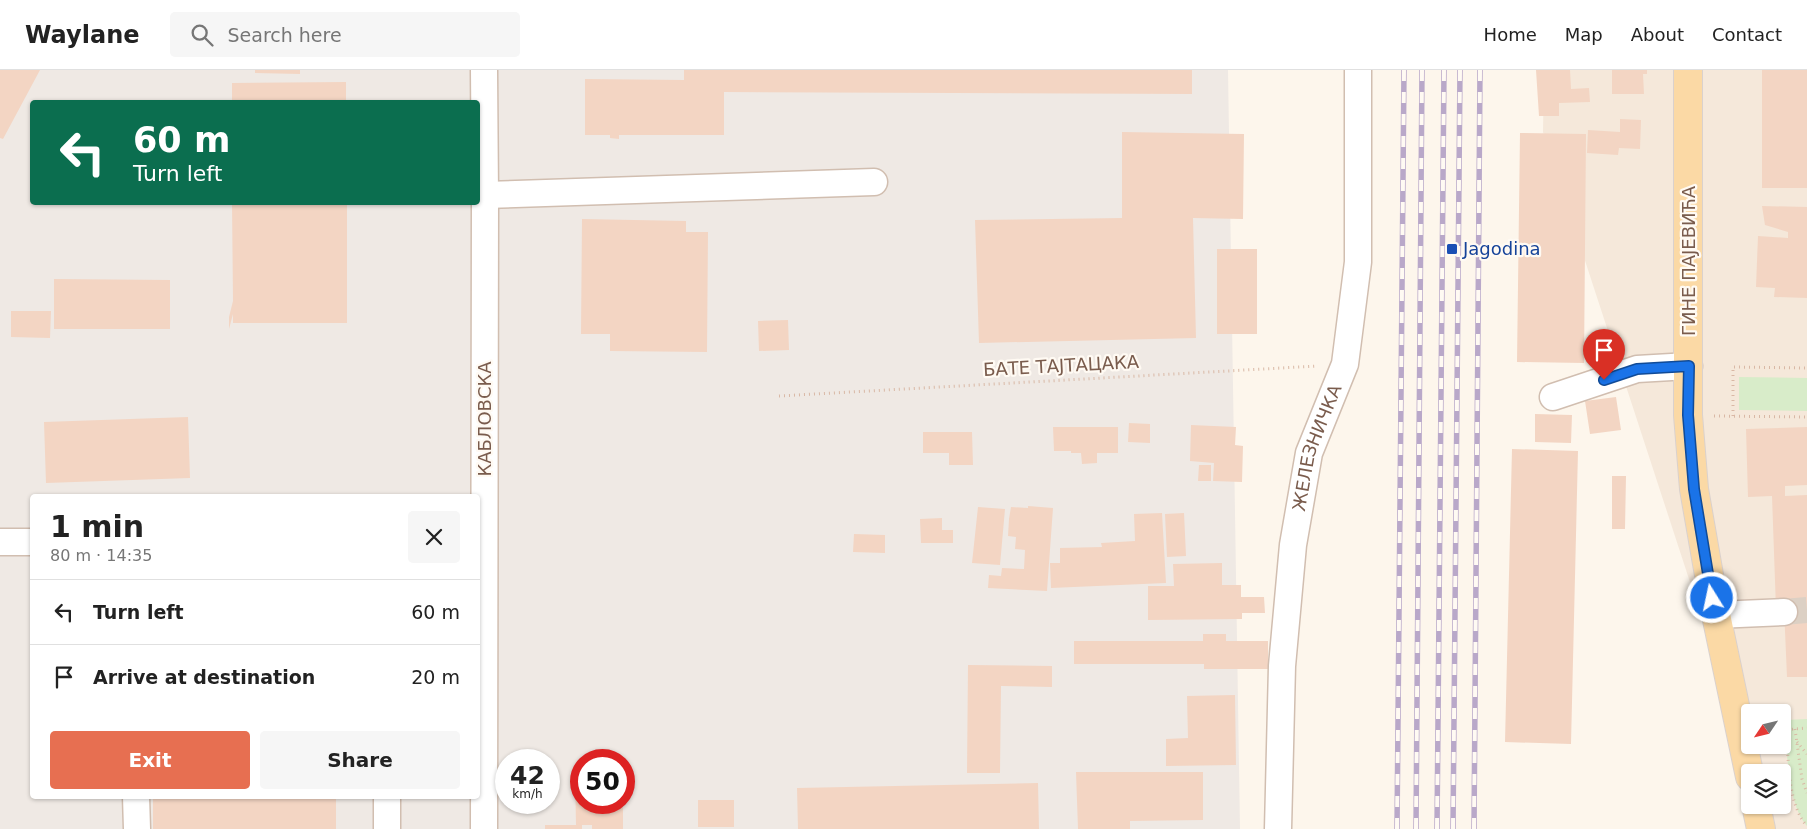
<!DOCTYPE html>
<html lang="en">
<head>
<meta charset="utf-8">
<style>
  :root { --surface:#fff; --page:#f6f6f6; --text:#222; --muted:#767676; --line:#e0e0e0; --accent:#e76f51 }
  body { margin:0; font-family:"DejaVu Sans",sans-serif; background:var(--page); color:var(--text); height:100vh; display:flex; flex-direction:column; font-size:19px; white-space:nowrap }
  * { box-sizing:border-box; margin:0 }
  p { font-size:16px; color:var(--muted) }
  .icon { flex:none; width:28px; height:28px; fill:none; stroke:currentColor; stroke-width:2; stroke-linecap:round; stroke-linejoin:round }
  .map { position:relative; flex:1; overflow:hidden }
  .sheet { position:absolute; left:30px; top:424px; width:450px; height:305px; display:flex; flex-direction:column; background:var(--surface); border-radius:5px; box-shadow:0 1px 4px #0004 }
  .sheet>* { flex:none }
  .top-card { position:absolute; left:30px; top:30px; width:450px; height:105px; border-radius:5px; box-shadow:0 1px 4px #0004; background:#0b6e4f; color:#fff; overflow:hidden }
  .needle { width:32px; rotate:235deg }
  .fabs { position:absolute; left:1741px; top:634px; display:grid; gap:10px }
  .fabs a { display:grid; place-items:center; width:50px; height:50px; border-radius:5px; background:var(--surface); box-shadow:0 1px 4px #0004; font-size:25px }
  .speed { position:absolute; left:495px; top:679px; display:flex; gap:10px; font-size:25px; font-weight:700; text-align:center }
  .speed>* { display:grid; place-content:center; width:65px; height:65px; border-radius:50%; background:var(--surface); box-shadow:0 1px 4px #0004; line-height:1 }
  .speed small { font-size:12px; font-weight:400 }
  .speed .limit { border:8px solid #d22; background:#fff; color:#111 }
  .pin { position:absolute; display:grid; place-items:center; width:42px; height:42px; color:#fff; margin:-51px -21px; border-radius:50% 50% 50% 0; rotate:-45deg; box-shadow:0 0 5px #0007 }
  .pin .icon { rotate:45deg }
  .me { position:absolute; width:55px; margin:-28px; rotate:350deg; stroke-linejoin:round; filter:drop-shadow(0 0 4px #0008) }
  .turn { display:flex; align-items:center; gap:18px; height:105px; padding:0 20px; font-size:22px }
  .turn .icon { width:65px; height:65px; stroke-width:2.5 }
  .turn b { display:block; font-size:35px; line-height:42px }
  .round { display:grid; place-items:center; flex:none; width:52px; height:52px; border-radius:5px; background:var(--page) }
  .headline { display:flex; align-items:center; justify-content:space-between; height:85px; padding:0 20px }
  h1 { font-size:30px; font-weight:700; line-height:38px }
  .button { display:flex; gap:10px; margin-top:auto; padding:10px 20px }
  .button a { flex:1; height:58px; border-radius:5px; background:var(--accent); color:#fff; font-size:20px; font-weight:700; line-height:58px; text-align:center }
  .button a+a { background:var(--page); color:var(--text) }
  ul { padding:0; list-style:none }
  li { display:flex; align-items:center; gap:15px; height:65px; padding:0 20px; border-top:1px solid var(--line) }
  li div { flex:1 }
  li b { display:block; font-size:19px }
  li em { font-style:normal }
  header { display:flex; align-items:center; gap:30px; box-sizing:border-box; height:70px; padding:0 25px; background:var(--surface); border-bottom:1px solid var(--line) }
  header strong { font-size:24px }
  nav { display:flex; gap:28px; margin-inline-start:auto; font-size:18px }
  .search { width:350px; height:45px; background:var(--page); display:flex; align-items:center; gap:12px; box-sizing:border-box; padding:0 18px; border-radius:5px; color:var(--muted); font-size:19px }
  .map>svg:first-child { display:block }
  .residential { fill:#f5e8da; fill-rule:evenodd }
  .industrial { fill:#efe9e4; fill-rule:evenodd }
  .green { fill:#d8ecc9 }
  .building { fill:#f3d5c3 }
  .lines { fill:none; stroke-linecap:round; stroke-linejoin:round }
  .minor-tunnel { stroke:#dcd0c4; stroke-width:26; stroke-dasharray:26 13; stroke-linecap:butt }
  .minor-casing { stroke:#d1beb0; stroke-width:29 }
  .major-casing { stroke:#dad1cd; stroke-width:30 }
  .path { stroke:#d9b8a5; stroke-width:3; stroke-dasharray:1 4; stroke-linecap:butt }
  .minor { stroke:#fff; stroke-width:26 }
  .major { stroke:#fbd9a5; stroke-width:28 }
  .rail-casing { stroke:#b9a8c9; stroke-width:5.5 }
  .rail { stroke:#fffaf3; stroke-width:4; stroke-dasharray:11; stroke-linecap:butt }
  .route-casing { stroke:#114b97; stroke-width:12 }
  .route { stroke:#1a73e8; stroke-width:9 }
  .transit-dot { fill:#1a4fb4; stroke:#fffaf3; stroke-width:2 }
  .labels { text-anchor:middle; stroke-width:4.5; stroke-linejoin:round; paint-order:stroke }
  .transit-label { font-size:18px; fill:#164399; stroke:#fffaf3; text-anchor:start }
  .street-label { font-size:18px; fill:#7a5c4d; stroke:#fffaf3 }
</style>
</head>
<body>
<header>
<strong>Waylane</strong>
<div class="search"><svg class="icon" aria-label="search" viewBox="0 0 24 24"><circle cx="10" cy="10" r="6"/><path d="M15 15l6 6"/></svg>Search here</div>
<nav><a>Home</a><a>Map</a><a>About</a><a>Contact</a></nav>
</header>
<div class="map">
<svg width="1807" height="759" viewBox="0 0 1807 759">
  <rect width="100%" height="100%" fill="#fdf6ec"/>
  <path class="residential" d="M1544,0H1807V759H1770L1763,735H1782V702H1752L1543,62ZM1750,642H1782V675H1750Z"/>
  <path class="industrial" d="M21,0H1228L1240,759H0V54ZM32,32H478V132H32ZM32,426H478V726H32ZM506,690H549V732H506ZM581,690H624V732H581Z"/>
  <path class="green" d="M1739,307L1807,308V341L1739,340Z
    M1807,649V756C1787,734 1787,680 1785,650Z"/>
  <path class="building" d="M0,0H40L3,69L0,68Z
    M255,0H300V4L255,3Z
    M684,0H1192V24L724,22V65H619V69L610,68V65H585V9L684,10Z
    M1536,0H1570L1571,19L1589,18L1590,32L1559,33V46H1539Z
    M1612,0H1647V4H1643L1644,24H1612Z
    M1762,0H1807V118H1762Z
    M346,12V32H232V13Z
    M1620,49L1641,50L1640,79L1619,78L1618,85L1587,83L1588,60L1620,62Z
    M1122,62L1244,64L1243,149L1193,148L1196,268L979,273L975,150L1122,148Z
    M1520,63L1586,64L1584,293L1517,292Z
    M232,132H347V253H233V244L229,259V247L233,231Z
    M1762,136L1807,137V228L1774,227L1775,218L1756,217L1758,166L1788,168V162L1765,155Z
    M582,149L686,151V162H708L707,282L610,281V264H581Z
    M1217,179H1257V264H1217Z
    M54,209L170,210V259H54Z
    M11,241H51L50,268L11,267Z
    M788,250L789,280L759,281L758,251Z
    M1616,327L1621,360L1590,364L1585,331Z
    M1535,344L1572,345L1571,373L1535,372Z
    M188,347L190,408L46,413L44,352Z
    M1129,353L1150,354V373L1128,372Z
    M1191,355L1236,357L1235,375L1243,376L1242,412L1213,411L1214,393L1190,391Z
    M1053,357H1118V383H1097V393L1082,394L1081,383H1071V381H1054Z
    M1807,357V415L1785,416V426L1807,425V607H1787L1784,538L1776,539L1772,426L1748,427L1746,359Z
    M923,362H972L973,395H949V383H923Z
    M1512,379L1578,381L1571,674L1505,672Z
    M1199,395H1211V411H1198Z
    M1612,406H1626L1625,459H1612Z
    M1028,436L1053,438L1047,521L988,518L989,505L1001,506L1002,498L1024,499L1025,480L1015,479L1016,467L1008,466L1009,449L1011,437L1028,438Z
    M978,437L1005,439L1000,495L972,493Z
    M1162,443L1166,513L1051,518L1050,493H1060V478L1102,477L1101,473L1135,471L1134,444Z
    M1184,443L1186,486L1167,487L1165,444Z
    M942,448V460H953V473H921L920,449Z
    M854,464L885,465V483L853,482Z
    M1222,493V515H1241V527H1264L1265,543H1242V549L1148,550V516H1174L1173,494Z
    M1203,564H1226V571H1268V599H1204V594H1074V571H1203Z
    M968,595L1052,596V617L1001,616L1000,703H967Z
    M1235,625L1236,695L1166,696V669L1188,668L1187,626Z
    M1076,702H1203V750L1130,751V759H1078Z
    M575,705H581V732H623V759H592V755H582V759H545V755H576Z
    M1038,713L1039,759H798L797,718Z
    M153,726H336V759H153Z
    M698,730H734V757H698Z"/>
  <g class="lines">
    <path class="minor-tunnel" d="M1784,542L1807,540"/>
    <g class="minor-casing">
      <g id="minor">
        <path d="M484,0L485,125L484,759"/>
        <path d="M485,125L874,112"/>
        <path d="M1553,327L1637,299L1689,296"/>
        <path d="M0,472H32"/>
        <path d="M1716,545L1784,542"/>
        <path d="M136,726L137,759"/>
        <path d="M387,726V759"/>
        <path id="s1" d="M1278,759L1282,596L1293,475L1309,383L1345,294L1358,192V0"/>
      </g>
    </g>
    <g class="major-casing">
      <path id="major" d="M1688,0V345L1694,419L1716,545L1750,707
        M1756,735L1761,759"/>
    </g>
    <path class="path" d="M779,326L1317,296
      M1714,346L1807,347
      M1733,346V297L1807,298
      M1795,659L1802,709L1807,723
      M1782,660L1807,658
      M1786,660C1789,689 1787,734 1807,756
      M1797,672L1807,684"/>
    <use href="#minor" class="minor"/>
    <use href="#major" class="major"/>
    <g class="rail-casing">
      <path id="rail" d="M1397,759L1404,0
        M1416,759L1422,0
        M1437,759L1444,0
        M1453,759L1460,0
        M1474,759L1480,0"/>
    </g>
    <use href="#rail" class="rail"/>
  </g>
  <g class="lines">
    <g class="route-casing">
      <path id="route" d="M1604,310L1637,299L1689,296L1688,345L1694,419L1712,528"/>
    </g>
    <use href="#route" class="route"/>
  </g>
  <rect class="transit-dot" x="1446" y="173" width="12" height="12" rx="2.5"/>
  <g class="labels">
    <g class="transit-label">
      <text x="1463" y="185">Jagodina</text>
    </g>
    <g class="street-label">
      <text transform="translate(1689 191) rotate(-90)" y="6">ГИНЕ ПАЈЕВИЋА</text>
      <text transform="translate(1061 296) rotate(-3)" y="6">БАТЕ ТАЈТАЦАКА</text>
      <text transform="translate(485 349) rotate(-90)" y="6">КАБЛОВСКА</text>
      <text dy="6" stroke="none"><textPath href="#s1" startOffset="385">ЖЕЛЕЗНИЧКА</textPath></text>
    </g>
  </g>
</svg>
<div class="fabs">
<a><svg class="needle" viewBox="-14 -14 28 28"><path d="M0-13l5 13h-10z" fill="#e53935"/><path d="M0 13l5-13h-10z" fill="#767676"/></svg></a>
<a><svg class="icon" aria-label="layers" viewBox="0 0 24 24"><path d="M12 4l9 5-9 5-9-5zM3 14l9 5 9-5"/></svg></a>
</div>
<div class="speed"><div>42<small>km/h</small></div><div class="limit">50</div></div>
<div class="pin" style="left:1604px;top:310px;background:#d93025"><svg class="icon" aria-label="arrive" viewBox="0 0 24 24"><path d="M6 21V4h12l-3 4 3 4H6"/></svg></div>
<svg class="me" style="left:1712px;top:528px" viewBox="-20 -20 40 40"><circle r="17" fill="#1a73e8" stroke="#fff" stroke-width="3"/><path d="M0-11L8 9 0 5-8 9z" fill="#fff"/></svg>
<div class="top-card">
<div class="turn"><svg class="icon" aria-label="left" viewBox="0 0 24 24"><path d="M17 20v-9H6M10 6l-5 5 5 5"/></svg><div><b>60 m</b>Turn left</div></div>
</div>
<section class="sheet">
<div class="headline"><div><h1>1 min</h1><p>80 m · 14:35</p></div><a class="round"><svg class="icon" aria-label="close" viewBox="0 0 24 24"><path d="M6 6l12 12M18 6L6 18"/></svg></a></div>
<ul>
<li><svg class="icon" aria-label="left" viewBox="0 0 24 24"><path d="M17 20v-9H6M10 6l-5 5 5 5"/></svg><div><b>Turn left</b></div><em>60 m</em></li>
<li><svg class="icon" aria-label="arrive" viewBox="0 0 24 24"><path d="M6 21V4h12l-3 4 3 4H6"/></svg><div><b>Arrive at destination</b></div><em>20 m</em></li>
</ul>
<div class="button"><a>Exit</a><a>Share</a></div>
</section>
</div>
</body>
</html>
